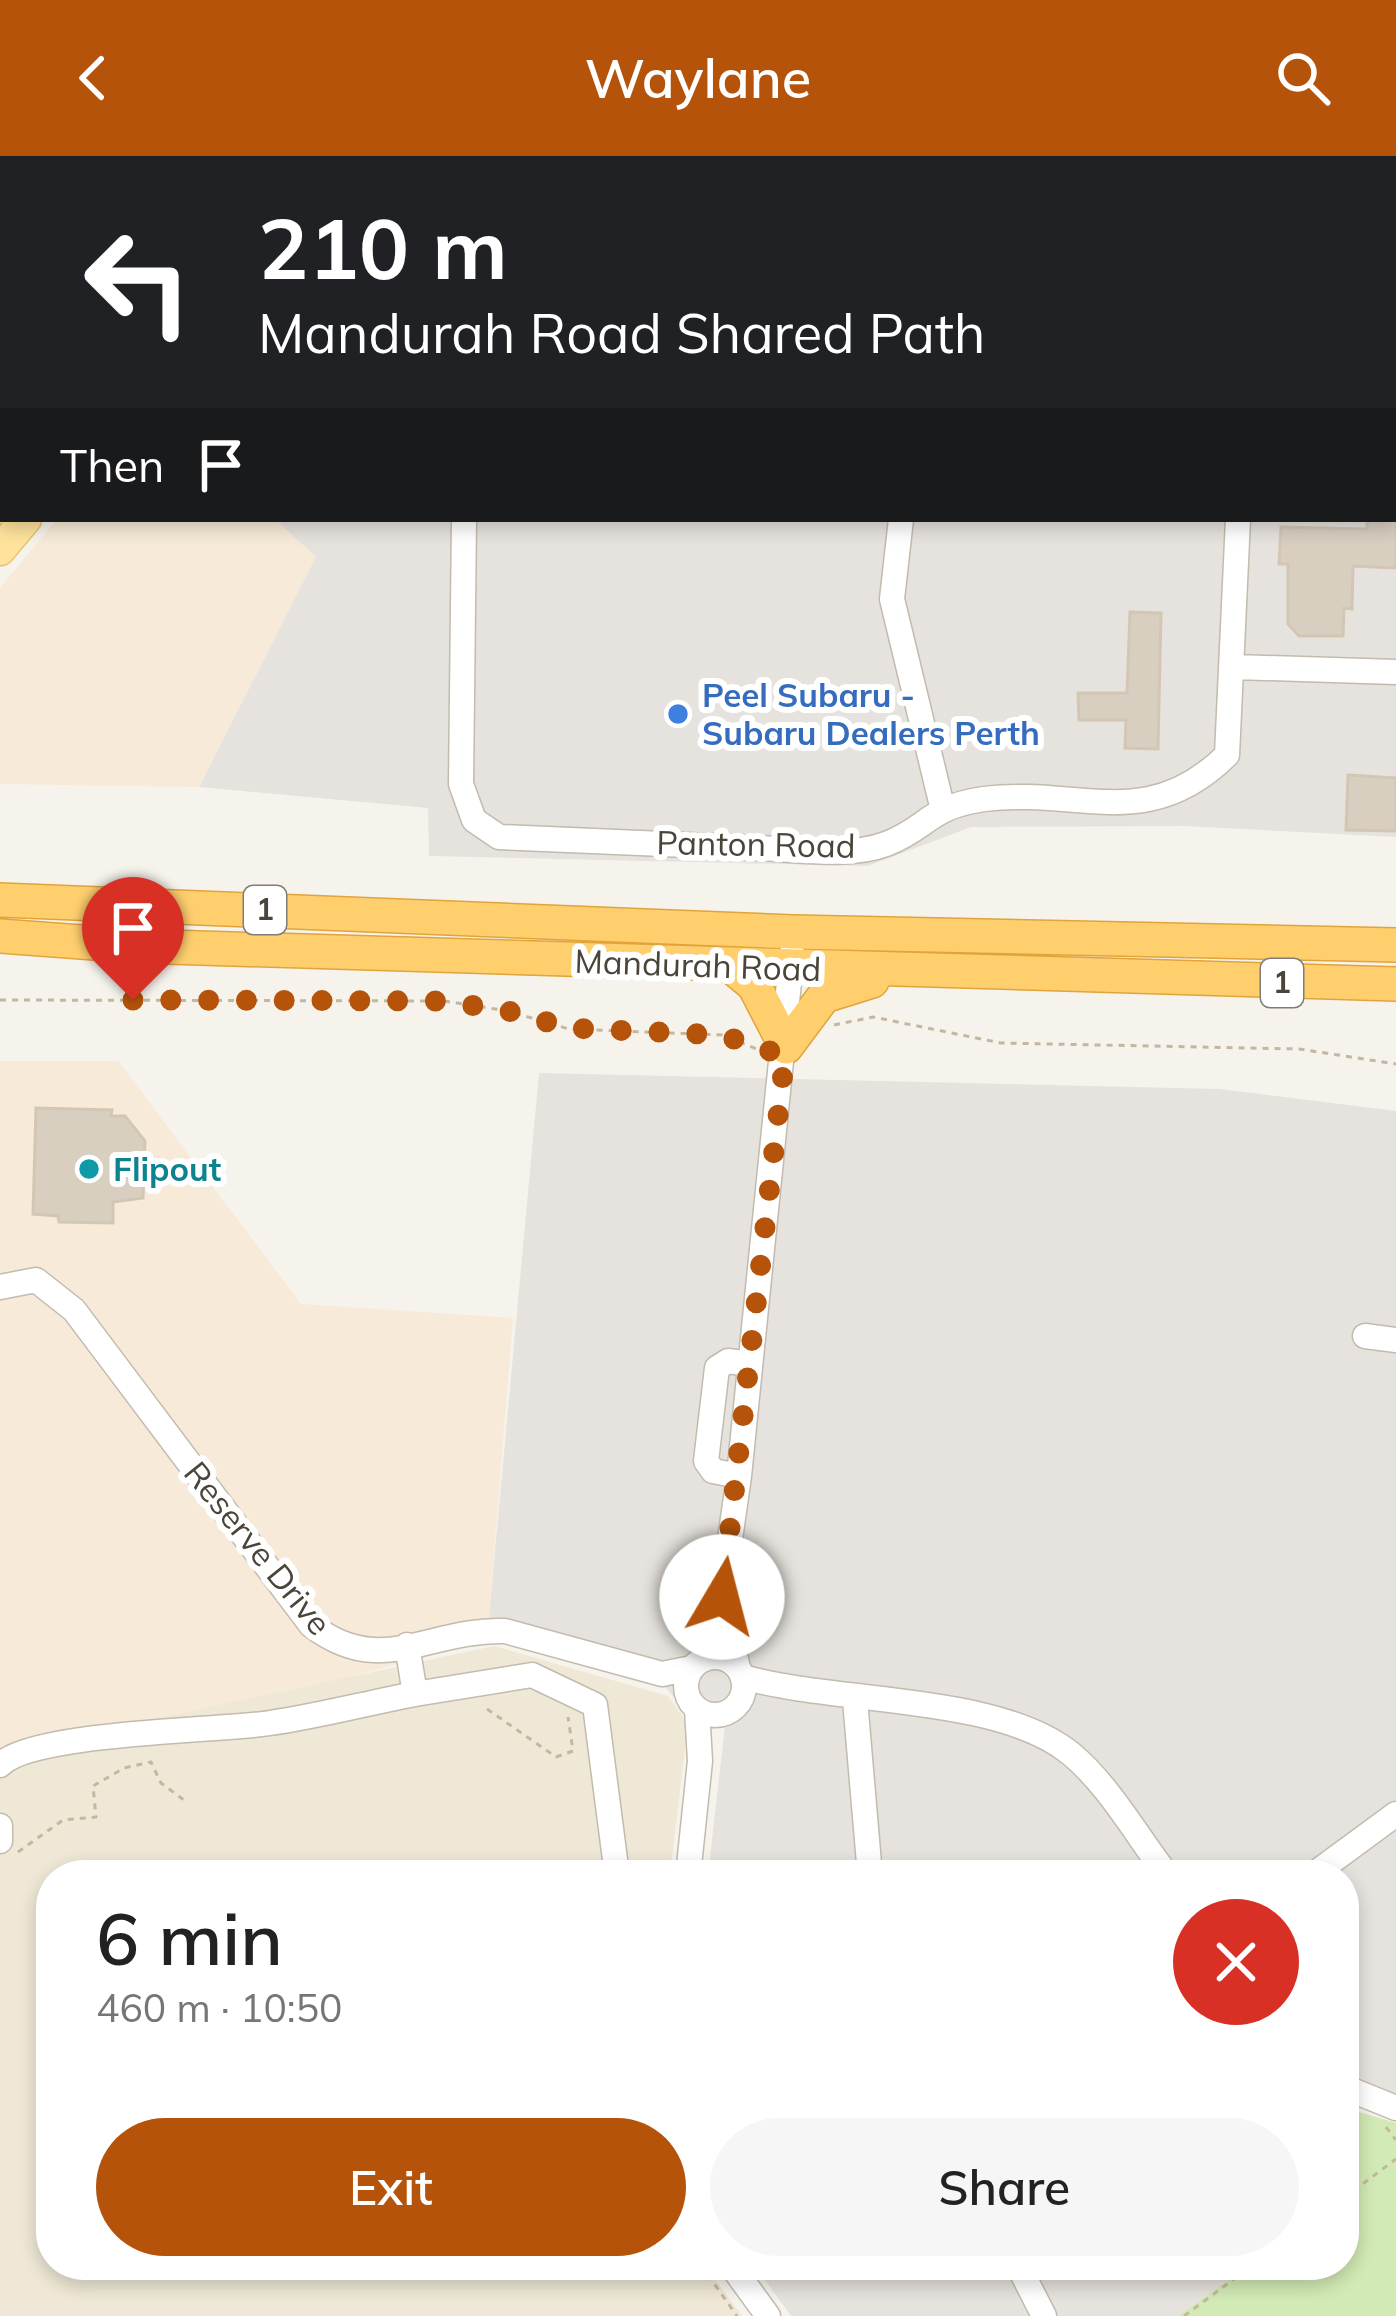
<!DOCTYPE html>
<html lang="en">
<head>
<meta charset="utf-8">
<style>
  :root { --surface:#fff; --page:#f6f6f6; --text:#222; --muted:#767676; --accent:#b45309 }
  body { margin:0; font-family:Mulish,sans-serif; background:var(--page); color:var(--text); height:100vh; display:flex; flex-direction:column; font-size:45px; white-space:nowrap }
  * { box-sizing:border-box; margin:0 }
  p { font-size:39px; color:var(--muted) }
  .icon { flex:none; width:66px; height:66px; fill:none; stroke:currentColor; stroke-width:2; stroke-linecap:round; stroke-linejoin:round }
  .map { position:relative; flex:1; overflow:hidden }
  .panel { position:absolute; left:36px; top:1704px; width:1323px; height:420px; display:flex; flex-direction:column; background:var(--surface); border-radius:48px; box-shadow:0 6px 18px #0003 }
  .panel>* { flex:none }
  .banner { position:absolute; left:0px; top:0px; width:1398px; height:366px; box-shadow:0 6px 18px #0003; background:#202124; color:#fff; overflow:hidden }
  .pin { position:absolute; display:grid; place-items:center; width:102px; height:102px; color:#fff; margin:-123px -51px; border-radius:50% 50% 50% 0; rotate:-45deg; box-shadow:0 0 12px #0007 }
  .pin .icon { rotate:45deg }
  .me { position:absolute; width:132px; margin:-66px; rotate:8deg; stroke-linejoin:round; filter:drop-shadow(0 0 9px #0008) }
  .turn { display:flex; align-items:center; gap:42px; height:252px; padding:0 60px; font-size:54px }
  .turn .icon { width:156px; height:156px; stroke-width:2.5 }
  .turn b { display:block; font-size:84px; line-height:102px }
  .then { display:flex; align-items:center; height:114px; padding:0 60px; background:#0003; gap:24px; font-size:45px }
  .round { display:grid; place-items:center; flex:none; width:126px; height:126px; border-radius:63px; background:var(--page) }
  .headline { display:flex; align-items:center; justify-content:space-between; height:204px; padding:0 60px }
  h1 { font-size:72px; font-weight:600; line-height:90px }
  .action { display:flex; gap:24px; margin-top:auto; padding:24px 60px }
  .action a { flex:1; height:138px; border-radius:72px; background:var(--accent); color:#fff; font-size:48px; font-weight:600; line-height:138px; text-align:center }
  .action a+a { background:var(--page); color:var(--text) }
  header { display:flex; justify-content:space-between; align-items:center; height:156px; padding:0 60px; background:var(--accent); color:#fff; font-size:54px; font-weight:600 }
  .map>svg:first-child { display:block }
  .commercial { fill:#f7ead8 }
  .industrial { fill:#e6e2dd }
  .education { fill:#efe8d6 }
  .green { fill:#d2eab5 }
  .building { fill:#d8cfc1; stroke:#d3c7b4; stroke-width:3 }
  .lines { fill:none; stroke-linecap:round; stroke-linejoin:round }
  .minor-casing { stroke:#c2bbae; stroke-width:27 }
  .major-casing { stroke:#e6c16a; stroke-width:33 }
  .highway-casing { stroke:#e0a43c; stroke-width:36 }
  .path { stroke:#c4b79f; stroke-width:3; stroke-dasharray:6 6; stroke-linecap:butt }
  .minor { stroke:#fff; stroke-width:24 }
  .major { stroke:#ffe39c; stroke-width:30 }
  .highway { stroke:#ffcf6e; stroke-width:33 }
  .route { stroke:#b45309; stroke-width:21; stroke-dasharray:0 37.8 }
  .shop-dot { fill:#3f7fe0; stroke:#fff; stroke-width:4.5 }
  .culture-dot { fill:#0f9aa8; stroke:#fff; stroke-width:4.5 }
  .labels { text-anchor:middle; stroke-width:12; stroke-linejoin:round; paint-order:stroke }
  .shield { fill:#fff; stroke:#817c74; stroke-width:3 }
  .shield-label { font-size:30px; font-weight:bold; fill:#4b4439 }
  .shop-label { font-size:33px; font-weight:bold; fill:#366cbe; stroke:#fff; text-anchor:start }
  .street-label { font-size:33px; fill:#4b4439; stroke:#fff }
  .culture-label { font-size:33px; font-weight:bold; fill:#0d838f; stroke:#fff; text-anchor:start }
</style>
</head>
<body>
<header><svg class="icon" aria-label="back" viewBox="0 0 24 24"><path d="M15 5l-7 7 7 7"/></svg>Waylane<svg class="icon" aria-label="search" viewBox="0 0 24 24"><circle cx="10" cy="10" r="6"/><path d="M15 15l6 6"/></svg></header>
<div class="map">
<svg width="1396" height="2160" viewBox="0 0 1396 2160">
  <rect width="100%" height="100%" fill="#f6f3ec"/>
  <path class="commercial" d="M57,363H275L316,401L199,631L0,628V432Z
    M0,905H118L301,1148L513,1162L487,1482L222,1558L0,1598Z"/>
  <path class="industrial" d="M360,0H1396V681L1184,670L971,671L868,710L429,700L428,652L199,631L316,401L275,363H1395V3Z
    M539,917L1219,933L1396,955V1944L1344,1956V1719H708L725,1570L694,1564L666,1532L487,1482Z
    M754,2109H1249L1178,2160H791Z"/>
  <path class="education" d="M494,1490L668,1540L688,1568L670,1719H51V2109H705L742,2160H0V1596Z"/>
  <path class="green" d="M1346,1952L1396,1967V2160H1178L1249,2109H1344Z"/>
  <path class="building" d="M1367,363H1396V412L1353,410L1352,453L1344,452L1343,480H1299L1288,468V408H1279L1281,371L1367,373Z
    M1130,456L1161,457L1158,593L1125,592L1126,564H1079L1078,537H1127Z
    M1348,619L1396,622V675L1346,674Z
    M36,952L112,954L111,960H125L145,985L143,1042L113,1046V1067L59,1066L58,1060L33,1058Z"/>
  <g class="lines">
    <g class="minor-casing">
      <path id="minor" d="M830,3L833,0
        M1274,3L1276,0
        M0,136L3,139
        M464,363L461,628L474,664L499,681C585,685 671,688 757,692C796,693 849,702 886,688C928,672 928,651 984,643C1079,631 1147,678 1227,599L1238,363
        M901,363L892,443L942,650
        M1235,511L1396,516
        M0,1131L36,1124L74,1154L311,1469C381,1523 427,1473 505,1475L662,1518L692,1512
        M1365,1180L1396,1184
        M739,1320L713,1315L706,1305L717,1212L728,1205L750,1208
        M722,1440L738,1512
        M407,1489L415,1538L532,1519L595,1549L617,1719
        M686 1530a29 29 0 1 1 58 0a29 29 0 1 1-58 0Z
        M703,1504L722,1440L739,1320L792,797
        M743,1521C837,1548 996,1538 1070,1597C1108,1628 1137,1680 1167,1719
        M855,1544L870,1719
        M0,1609C32,1576 218,1575 270,1567C319,1560 367,1547 415,1538
        M0,1670V1685
        M688,1719L700,1605L697,1553
        M1313,1719L1396,1658
        M1344,1931L1396,1952
        M731,2109L768,2160
        M1018,2109L1044,2160"/>
    </g>
    <g class="major-casing">
      <path id="major" d="M298,3L300,0
        M333,3L335,0
        M0,352L3,348
        M0,394L26,363"/>
    </g>
    <g class="highway-casing">
      <path id="highway" d="M0,744L793,776L1396,789
        M0,780L135,790L1396,828
        M731,810L754,829L786,891L824,840L872,825"/>
    </g>
    <path class="path" d="M0,844L444,845L508,855L569,873L722,879L759,894
      M834,869L873,861L1001,887L1299,893L1396,908
      M487,1553L556,1601L573,1595L568,1561
      M18,1696L63,1664L96,1661L93,1630L124,1612L151,1606L161,1627L184,1644
      M1386,1971L1396,1984
      M1344,2042L1396,2003
      M701,2109L737,2160
      M1184,2160L1253,2109"/>
    <use href="#minor" class="minor"/>
    <use href="#major" class="major"/>
    <use href="#highway" class="highway"/>
  </g>
  <g class="lines">
    <path class="route" d="M133,844L444,845L508,855L569,872L722,879L785,900L722,1441"/>
  </g>
  <circle class="shop-dot" cx="678" cy="558" r="12"/>
  <circle class="culture-dot" cx="89" cy="1013" r="12"/>
  <g class="labels">
    <g class="shield">
      <rect x="244" y="730" width="42" height="48" rx="9"/>
      <rect x="1261" y="803" width="42" height="48" rx="9"/>
    </g>
    <g class="shield-label">
      <text x="265" y="764">1</text>
      <text x="1282" y="837">1</text>
    </g>
    <g class="shop-label">
      <text x="702" y="551">Peel Subaru -<tspan x="702" dy="38">Subaru Dealers Perth</tspan></text>
    </g>
    <g class="street-label">
      <text transform="translate(756 688) rotate(1)" y="12">Panton Road</text>
      <text transform="translate(698 809) rotate(2)" y="12">Mandurah Road</text>
      <text transform="translate(258 1392) rotate(51)" y="12">Reserve Drive</text>
    </g>
    <g class="culture-label">
      <text x="113" y="1025">Flipout</text>
    </g>
  </g>
</svg>
<div class="pin" style="left:133px;top:844px;background:#d93025"><svg class="icon" aria-label="arrive" viewBox="0 0 24 24"><path d="M6 21V4h12l-3 4 3 4H6"/></svg></div>
<svg class="me" style="left:722px;top:1441px" viewBox="-20 -20 40 40"><circle r="19" fill="#fff"/><path d="M0-13L10 11 0 6-10 11z" fill="#b45309"/></svg>
<div class="banner">
<div class="turn"><svg class="icon" aria-label="left" viewBox="0 0 24 24"><path d="M17 20v-9H6M10 6l-5 5 5 5"/></svg><div><b>210 m</b>Mandurah Road Shared Path</div></div>
<div class="then">Then<svg class="icon" aria-label="arrive" viewBox="0 0 24 24"><path d="M6 21V4h12l-3 4 3 4H6"/></svg></div>
</div>
<section class="panel">
<div class="headline"><div><h1>6 min</h1><p>460 m · 10:50</p></div><a class="round" style="background:#d93025;color:#fff"><svg class="icon" aria-label="close" viewBox="0 0 24 24"><path d="M6 6l12 12M18 6L6 18"/></svg></a></div>
<div class="action"><a>Exit</a><a>Share</a></div>
</section>
</div>
</body>
</html>
